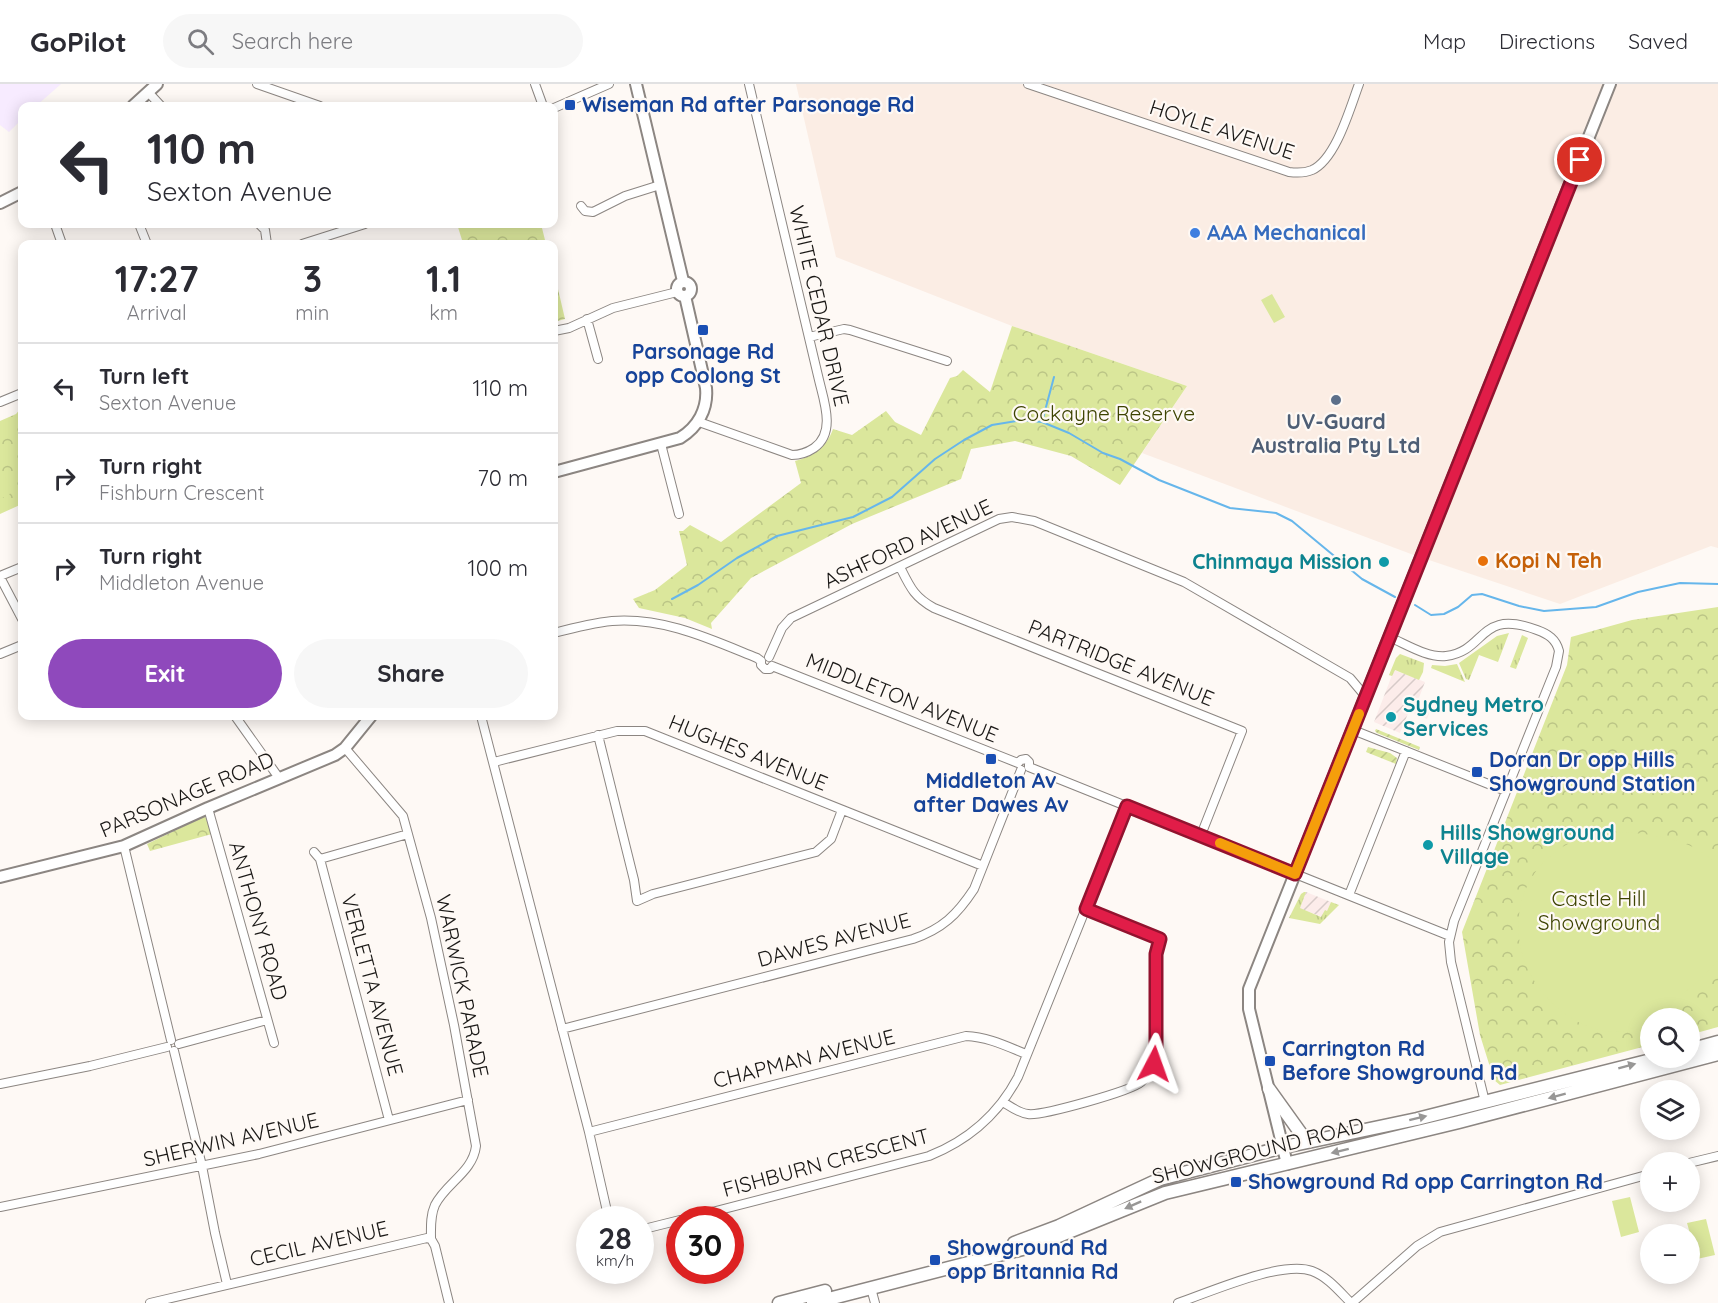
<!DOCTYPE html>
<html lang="en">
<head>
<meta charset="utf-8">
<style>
  :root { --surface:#fff; --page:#f7f7f7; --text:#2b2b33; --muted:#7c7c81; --line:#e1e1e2; --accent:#8f49bc }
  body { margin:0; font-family:Quicksand,sans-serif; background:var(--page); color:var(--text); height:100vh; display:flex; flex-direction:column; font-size:22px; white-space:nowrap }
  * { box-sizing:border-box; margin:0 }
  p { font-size:20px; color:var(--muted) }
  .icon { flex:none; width:33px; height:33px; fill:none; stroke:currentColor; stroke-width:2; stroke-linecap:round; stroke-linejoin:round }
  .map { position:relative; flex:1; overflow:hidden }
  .details { position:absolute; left:18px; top:156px; width:540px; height:480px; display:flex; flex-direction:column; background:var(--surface); border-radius:12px; box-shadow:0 3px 15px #0003 }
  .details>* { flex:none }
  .banner { position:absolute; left:18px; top:18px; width:540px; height:126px; border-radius:12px; box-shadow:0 3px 15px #0003; background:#fff; color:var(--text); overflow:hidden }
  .buttons { position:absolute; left:1640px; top:924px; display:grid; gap:12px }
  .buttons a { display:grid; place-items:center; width:60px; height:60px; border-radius:50%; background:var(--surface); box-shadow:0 3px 15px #0003; font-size:30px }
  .speed { position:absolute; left:576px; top:1122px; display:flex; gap:12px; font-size:30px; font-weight:700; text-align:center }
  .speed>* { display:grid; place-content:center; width:78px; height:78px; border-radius:50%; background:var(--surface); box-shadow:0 3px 15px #0003; line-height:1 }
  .speed small { font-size:15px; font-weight:400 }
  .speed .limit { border:9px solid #d22; background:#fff; color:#111 }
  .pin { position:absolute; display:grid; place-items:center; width:51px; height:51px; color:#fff; margin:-26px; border:3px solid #fff; border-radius:50%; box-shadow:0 2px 6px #0007 }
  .me { position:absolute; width:66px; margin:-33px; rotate:4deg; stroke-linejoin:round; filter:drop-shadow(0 0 4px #0008) }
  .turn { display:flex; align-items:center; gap:21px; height:126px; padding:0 30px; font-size:27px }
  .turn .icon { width:78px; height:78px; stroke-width:2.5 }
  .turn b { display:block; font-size:42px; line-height:51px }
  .eta { display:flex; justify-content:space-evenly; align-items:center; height:102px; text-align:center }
  .eta b { font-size:36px; font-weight:700; line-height:42px }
  .action { display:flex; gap:12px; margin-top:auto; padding:12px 30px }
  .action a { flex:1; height:69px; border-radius:36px; background:var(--accent); color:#fff; font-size:24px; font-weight:700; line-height:69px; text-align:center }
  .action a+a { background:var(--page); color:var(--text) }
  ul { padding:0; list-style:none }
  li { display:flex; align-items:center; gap:18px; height:90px; padding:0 30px; border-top:2px solid var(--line) }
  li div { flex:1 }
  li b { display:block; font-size:22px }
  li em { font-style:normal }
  header { display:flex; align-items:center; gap:36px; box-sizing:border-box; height:84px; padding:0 30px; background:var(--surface); border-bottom:2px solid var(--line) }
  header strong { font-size:28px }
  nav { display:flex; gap:33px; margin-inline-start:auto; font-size:21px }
  .search { width:420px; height:54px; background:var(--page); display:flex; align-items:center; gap:15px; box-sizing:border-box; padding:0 21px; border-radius:33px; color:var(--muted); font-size:22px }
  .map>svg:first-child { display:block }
  .built { fill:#fbede4 }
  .industrial { fill:url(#industrial-furrows) }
  .education { fill:#f7ebff }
  .grass { fill:url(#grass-tufts) }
  .park { fill:url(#park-crowns) }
  .garden { fill:url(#garden-furrows) }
  .pitch { fill:#dbe79c }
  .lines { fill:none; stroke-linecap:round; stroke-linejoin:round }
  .stream { stroke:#66b6eb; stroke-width:2 }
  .street-casing { stroke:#8c8682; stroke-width:10 }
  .secondary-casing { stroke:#8c8682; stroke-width:14 }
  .primary-casing { stroke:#8c8682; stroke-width:15 }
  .street { stroke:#fff; stroke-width:8 }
  .secondary { stroke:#fff; stroke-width:10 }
  .primary { stroke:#fff; stroke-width:12 }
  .oneway { fill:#989796 }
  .route-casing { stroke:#92132f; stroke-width:15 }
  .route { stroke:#e11d48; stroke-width:10 }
  .slow { stroke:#f59e0b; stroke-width:10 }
  .transit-dot { fill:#1a4fb4; stroke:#fef9f5; stroke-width:2 }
  .shop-dot { fill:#3f7fe0; stroke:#fef9f5; stroke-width:2 }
  .service-dot { fill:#5c6f8a; stroke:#fef9f5; stroke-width:2 }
  .food-dot { fill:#e8710a; stroke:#fef9f5; stroke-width:2 }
  .culture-dot { fill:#0f9aa8; stroke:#fef9f5; stroke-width:2 }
  .labels { text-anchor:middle; stroke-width:4.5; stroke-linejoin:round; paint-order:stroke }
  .transit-label { font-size:21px; font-weight:bold; fill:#164399; stroke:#fef9f5; text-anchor:start }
  .street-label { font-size:21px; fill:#1a1816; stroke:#fef9f5 }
  .shop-label { font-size:21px; font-weight:bold; fill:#366cbe; stroke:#fef9f5; text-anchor:start }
  .park-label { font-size:21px; fill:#3d4300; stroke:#fef9f5 }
  .service-label { font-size:21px; font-weight:bold; fill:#4e5e75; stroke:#fef9f5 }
  .food-label { font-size:21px; font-weight:bold; fill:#c56008; stroke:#fef9f5; text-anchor:start }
  .culture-label { font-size:21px; font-weight:bold; fill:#0d838f; stroke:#fef9f5; text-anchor:start }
</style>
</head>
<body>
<header>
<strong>GoPilot</strong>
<div class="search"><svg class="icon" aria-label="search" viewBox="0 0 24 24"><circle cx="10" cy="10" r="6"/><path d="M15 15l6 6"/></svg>Search here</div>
<nav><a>Map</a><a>Directions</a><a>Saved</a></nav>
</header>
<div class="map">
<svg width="1718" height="1219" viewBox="0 0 1718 1219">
  <defs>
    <pattern id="industrial-furrows" width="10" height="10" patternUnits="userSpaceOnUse" patternTransform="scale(1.5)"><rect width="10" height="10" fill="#fcecea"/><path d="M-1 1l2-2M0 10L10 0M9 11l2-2" fill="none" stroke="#d7cac8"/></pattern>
    <pattern id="grass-tufts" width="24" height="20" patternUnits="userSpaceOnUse" patternTransform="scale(1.5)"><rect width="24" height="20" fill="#dbe79c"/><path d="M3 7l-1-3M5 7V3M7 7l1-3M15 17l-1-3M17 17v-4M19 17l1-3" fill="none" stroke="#bbc586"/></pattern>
    <pattern id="park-crowns" width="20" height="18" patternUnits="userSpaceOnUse" patternTransform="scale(1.5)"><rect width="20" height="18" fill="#dbe79c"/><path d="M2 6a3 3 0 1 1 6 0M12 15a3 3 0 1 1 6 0" fill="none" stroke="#bbc586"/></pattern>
    <pattern id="garden-furrows" width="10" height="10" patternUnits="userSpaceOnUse" patternTransform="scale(1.5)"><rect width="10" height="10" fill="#dbe79c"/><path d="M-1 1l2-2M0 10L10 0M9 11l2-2" fill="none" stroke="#bbc586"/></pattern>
  </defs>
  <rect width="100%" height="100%" fill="#fef9f5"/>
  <path class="built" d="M796,0H1718V464L1711,462L1560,520L1411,470L1142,369L1187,302L1012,242L836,173Z"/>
  <path class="industrial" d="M1394,586L1425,598L1417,619L1431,625L1427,635L1409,627L1400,649L1374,638Z
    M1306,808L1331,818L1327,827L1322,833L1299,824Z"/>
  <path class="education" d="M0,0H61L36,22H22V35L9,48L0,41Z"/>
  <path class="grass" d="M1509,549L1498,578L1479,571L1469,596L1466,595L1459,579L1497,552Z
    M1522,551L1528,554L1516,585L1510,583Z
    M1400,570L1424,579L1423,588L1419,596L1395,586L1392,592L1389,591L1396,574Z
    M1457,580L1465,598L1431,584L1432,581L1445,582Z
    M1304,808H1306L1300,824L1321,833L1325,826L1327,827L1331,818L1339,821L1320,840L1289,834L1301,810Z"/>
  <path class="park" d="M457,140H541L546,160H444L462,156Z
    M554,188L565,235L554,238Z
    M1012,242L1187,302L1120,401L1071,372L1015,357L971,365L961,395L852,440L751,494L711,539L712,545L685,534L639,524L633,515L655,506L687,481L679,447H683L690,441L721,458L801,399L795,377C814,372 826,364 833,345L852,351L886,327L895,338L921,351L950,294L957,292L963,286L990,308Z
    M22,323V420L0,430V337L16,330Z
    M1718,523V943L1689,951V934H1650V961L1500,1001L1494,996L1480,951L1462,848L1567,581L1571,553L1632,536Z
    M205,732L212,750L150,767L147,760Z"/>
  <path class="garden" d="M1376,645L1420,663L1419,666L1377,649L1375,647Z
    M1368,663L1390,669L1397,674L1396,680L1366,668Z"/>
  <path class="pitch" d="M1272,210L1285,233L1274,239L1261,216Z
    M0,383L12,406L9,411L0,415Z
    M1604,748C1641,748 1693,752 1718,782V876C1702,896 1648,942 1624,947C1610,950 1592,945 1580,939C1490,891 1499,766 1604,748Z
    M1630,1113L1639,1148L1621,1153L1612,1117Z
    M1706,1135L1715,1171L1697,1175L1687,1139Z"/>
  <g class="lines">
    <path class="stream" d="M1042,338L1054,293
      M672,515L698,501L737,474L777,452L853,433L892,413L935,375L964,356L992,341L1022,336L1042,338L1069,349L1103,369L1120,375L1159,396L1230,424L1276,429L1292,437L1362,495L1395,513
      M1415,521L1431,531L1444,530L1458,523L1472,511L1482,510L1519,522L1544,527L1596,523L1638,508L1680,499L1718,500"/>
    <g class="street-casing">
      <path id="street" d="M257,0L320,22
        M535,0L543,22
        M1028,0L1289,88C1297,89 1305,89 1312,86C1336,75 1350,24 1359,0
        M148,8L161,22
        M554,24L609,0
        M581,122L585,127L593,128L625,112L660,101
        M55,140L62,160
        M139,140L147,160
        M259,140L265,146L267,160
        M302,160L365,140
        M587,235L598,275
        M554,247L569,244L613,224L677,208
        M809,253L844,245L850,246L947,277
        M0,318L22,309
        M699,338L792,371C800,371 808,368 814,364C836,349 824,317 819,296L749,0
        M661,360L679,430
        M900,483C910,503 914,513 934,524L1242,647L1201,751
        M0,492L22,483
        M0,493L22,535
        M554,549C573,544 592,539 612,537C664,533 710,555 757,574L761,577
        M1389,553C1406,560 1427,574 1446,572C1487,567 1478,524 1537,546C1548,550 1556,555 1559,567L1556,583L1454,837L1449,858L1451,878L1485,1018
        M0,570L22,561
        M769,573L782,544L791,534L999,435L1012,433L1034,437L1184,498L1350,594L1366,613
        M761,577V581L765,585H770L772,582
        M772,582L1018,679
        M235,632L279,694
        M481,632L589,1048L609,1136
        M1353,646L1506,707
        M598,651L634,796L637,817L653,810L816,768L831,755L842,726
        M345,664L403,732L431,834L454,941L476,1062C473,1088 446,1099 435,1121C430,1132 431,1144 431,1155
        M494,678L617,647H645L983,782
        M1018,679L1021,676L1026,675L1029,678V683
        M1029,683L1450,852
        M208,724L274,959
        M124,762L171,956
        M314,768L320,775
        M1349,811L1406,667
        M562,945L913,855C942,845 957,831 974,805L1021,686
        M179,960L267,936
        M174,967L202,1082L215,1149L227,1200
        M0,1000L90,982L167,963
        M1003,1018C1011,1023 1019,1029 1028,1030C1042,1032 1131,1007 1141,998C1151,990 1154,978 1156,965V870L1160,855L1086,825
        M389,1036L320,775L408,750
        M589,1048L966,952C988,953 1006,962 1026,970
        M1689,1079L1718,1072
        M0,1123L259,1070L468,1016
        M681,1136L929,1072C969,1056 998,1031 1018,993L1127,722
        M640,1146L680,1136
        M871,1204L875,1219
        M150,1219L427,1154L431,1155L435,1162L449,1219
        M1178,1219C1210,1208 1282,1176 1312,1187C1328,1193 1339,1207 1351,1219
        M1352,1219L1417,1162L1440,1148L1650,1090"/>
    </g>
    <g class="secondary-casing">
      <path id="secondary" d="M636,0L683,197
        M133,22L157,0
        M0,119L22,108
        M677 205a7 7 0 1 1 14 0a7 7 0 1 1-14 0Z
        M554,388L680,354C698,343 708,325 706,304L685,212
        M0,793L124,762L208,724L335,671L345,664L371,632
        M1287,1080L1249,925V905L1610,0"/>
    </g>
    <g class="primary-casing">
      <path id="primary" d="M1689,966L1718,958
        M1269,1005L1307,1058
        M1014,1159L1059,1142L1160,1095L1284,1063L1417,1035L1659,974
        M779,1219L825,1207
        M813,1219L1034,1162L1165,1109L1459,1038L1718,970"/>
    </g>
    <use href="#street" class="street"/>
    <use href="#secondary" class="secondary"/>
    <use href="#primary" class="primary"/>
  </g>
  <defs><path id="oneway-solid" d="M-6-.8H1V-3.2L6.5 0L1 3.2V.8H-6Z" transform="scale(1.5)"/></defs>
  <g class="oneway">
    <use href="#oneway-solid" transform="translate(1627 982) rotate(-15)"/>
    <use href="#oneway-solid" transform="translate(1557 1012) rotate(165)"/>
    <use href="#oneway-solid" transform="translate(1418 1034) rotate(-14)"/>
    <use href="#oneway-solid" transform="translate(1340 1067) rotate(166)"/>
    <use href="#oneway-solid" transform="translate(1133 1121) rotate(156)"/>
  </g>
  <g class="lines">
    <g class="route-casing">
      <path id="route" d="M1154,980L1156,965V870L1160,855L1086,825L1127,722L1295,790L1580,76"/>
    </g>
    <use href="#route" class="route"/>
    <path class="slow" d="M1220,759L1295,790L1359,630"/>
  </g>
  <g class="transit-dot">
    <rect x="564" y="15" width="12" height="12" rx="3"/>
    <rect x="697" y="240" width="12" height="12" rx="3"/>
    <rect x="985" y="669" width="12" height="12" rx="3"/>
    <rect x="1471" y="682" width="12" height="12" rx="3"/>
    <rect x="1264" y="971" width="12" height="12" rx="3"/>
    <rect x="1230" y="1092" width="12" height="12" rx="3"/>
    <rect x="929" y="1170" width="12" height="12" rx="3"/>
  </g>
  <circle class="shop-dot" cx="1195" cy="149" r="6"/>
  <circle class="service-dot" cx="1336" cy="316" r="6"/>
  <circle class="food-dot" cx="1483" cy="477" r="6"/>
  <g class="culture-dot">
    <circle cx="1384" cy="478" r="6"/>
    <circle cx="1391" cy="633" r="6"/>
    <circle cx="1428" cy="761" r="6"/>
  </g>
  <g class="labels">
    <g class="transit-label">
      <text x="582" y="28">Wiseman Rd after Parsonage Rd</text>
      <text x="703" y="275" text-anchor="middle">Parsonage Rd<tspan x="703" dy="24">opp Coolong St</tspan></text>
      <text x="1489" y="683">Doran Dr opp Hills<tspan x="1489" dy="24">Showground Station</tspan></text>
      <text x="991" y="704" text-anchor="middle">Middleton Av<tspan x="991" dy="24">after Dawes Av</tspan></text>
      <text x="1282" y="972">Carrington Rd<tspan x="1282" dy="24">Before Showground Rd</tspan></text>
      <text x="1248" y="1105">Showground Rd opp Carrington Rd</text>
      <text x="947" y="1171">Showground Rd<tspan x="947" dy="24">opp Britannia Rd</tspan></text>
    </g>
    <g class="street-label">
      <text transform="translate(1222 46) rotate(18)" y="7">HOYLE AVENUE</text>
      <text transform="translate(819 222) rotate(77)" y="7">WHITE CEDAR DRIVE</text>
      <text transform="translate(908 460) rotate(-25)" y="7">ASHFORD AVENUE</text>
      <text transform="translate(1121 579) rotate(22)" y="7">PARTRIDGE AVENUE</text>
      <text transform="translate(902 614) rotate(22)" y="7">MIDDLETON AVENUE</text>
      <text transform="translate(748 669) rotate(22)" y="7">HUGHES AVENUE</text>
      <text transform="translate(187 711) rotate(-23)" y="7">PARSONAGE ROAD</text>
      <text transform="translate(258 837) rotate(74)" y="7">ANTHONY ROAD</text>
      <text transform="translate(834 856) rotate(-15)" y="7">DAWES AVENUE</text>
      <text transform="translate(372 901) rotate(75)" y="7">VERLETTA AVENUE</text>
      <text transform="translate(462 902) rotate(78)" y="7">WARWICK PARADE</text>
      <text transform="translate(804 975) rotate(-14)" y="7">CHAPMAN AVENUE</text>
      <text transform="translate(231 1056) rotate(-13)" y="7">SHERWIN AVENUE</text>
      <text transform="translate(1258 1067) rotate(-14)" y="7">SHOWGROUND ROAD</text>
      <text transform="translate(826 1079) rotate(-15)" y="7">FISHBURN CRESCENT</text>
      <text transform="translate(319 1160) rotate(-13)" y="7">CECIL AVENUE</text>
    </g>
    <g class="shop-label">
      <text x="1207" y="156">AAA Mechanical</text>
    </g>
    <g class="park-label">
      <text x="1104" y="337">Cockayne Reserve</text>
      <text x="1599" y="822">Castle Hill<tspan x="1599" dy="24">Showground</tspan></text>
    </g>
    <g class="service-label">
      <text x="1336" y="345">UV-Guard<tspan x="1336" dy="24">Australia Pty Ltd</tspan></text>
    </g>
    <g class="food-label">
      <text x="1495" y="484">Kopi N Teh</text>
    </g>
    <g class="culture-label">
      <text x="1372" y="485" text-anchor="end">Chinmaya Mission</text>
      <text x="1403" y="628">Sydney Metro<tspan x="1403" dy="24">Services</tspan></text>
      <text x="1440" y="756">Hills Showground<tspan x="1440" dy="24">Village</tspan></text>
    </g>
  </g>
</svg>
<div class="buttons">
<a><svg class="icon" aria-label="search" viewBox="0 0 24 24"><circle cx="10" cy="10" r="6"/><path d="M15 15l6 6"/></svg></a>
<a><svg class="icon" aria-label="layers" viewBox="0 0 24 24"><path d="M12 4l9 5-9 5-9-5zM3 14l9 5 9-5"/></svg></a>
<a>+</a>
<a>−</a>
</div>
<div class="speed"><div>28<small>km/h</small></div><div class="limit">30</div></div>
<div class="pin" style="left:1580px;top:76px;background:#d93025"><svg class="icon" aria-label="arrive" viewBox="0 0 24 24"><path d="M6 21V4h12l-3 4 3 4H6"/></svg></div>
<svg class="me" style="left:1154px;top:980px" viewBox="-20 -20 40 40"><path d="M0-17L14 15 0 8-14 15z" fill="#e11d48" stroke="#fff" stroke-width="4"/></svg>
<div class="banner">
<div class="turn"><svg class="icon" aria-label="left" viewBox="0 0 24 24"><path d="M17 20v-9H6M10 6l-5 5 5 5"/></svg><div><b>110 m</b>Sexton Avenue</div></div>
</div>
<section class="details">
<div class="eta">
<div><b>17:27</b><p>Arrival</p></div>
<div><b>3</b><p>min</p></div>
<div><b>1.1</b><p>km</p></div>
</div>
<ul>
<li><svg class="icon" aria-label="left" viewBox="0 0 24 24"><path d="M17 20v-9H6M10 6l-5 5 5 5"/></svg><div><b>Turn left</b><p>Sexton Avenue</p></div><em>110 m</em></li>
<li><svg class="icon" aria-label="right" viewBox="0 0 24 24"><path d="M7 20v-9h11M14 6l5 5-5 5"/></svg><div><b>Turn right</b><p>Fishburn Crescent</p></div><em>70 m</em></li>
<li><svg class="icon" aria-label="right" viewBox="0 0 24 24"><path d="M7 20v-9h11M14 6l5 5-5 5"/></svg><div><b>Turn right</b><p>Middleton Avenue</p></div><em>100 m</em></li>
</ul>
<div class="action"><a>Exit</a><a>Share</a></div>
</section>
</div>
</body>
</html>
